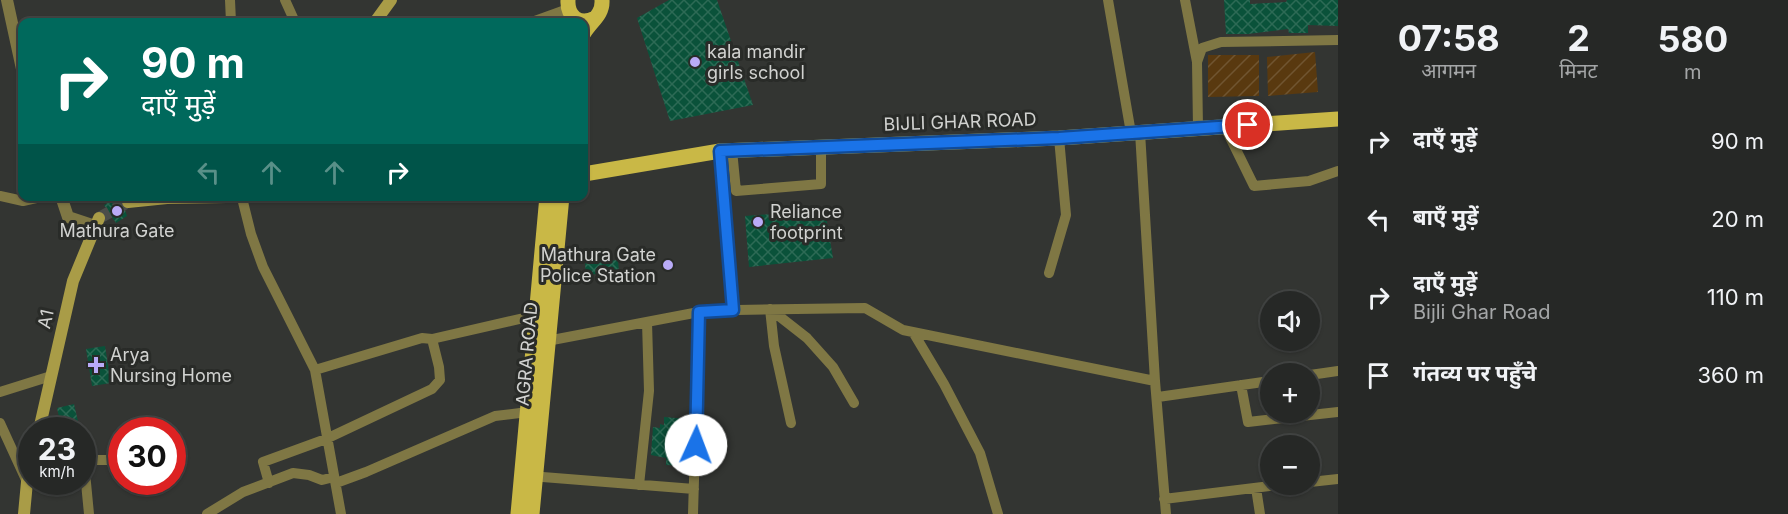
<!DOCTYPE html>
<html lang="hi">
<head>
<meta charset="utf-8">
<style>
  :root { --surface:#262826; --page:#2e302e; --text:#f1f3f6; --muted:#a4a6a7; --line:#424443 }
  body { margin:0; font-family:Inter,"Noto Sans Devanagari",sans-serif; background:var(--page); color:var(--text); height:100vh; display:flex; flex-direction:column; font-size:22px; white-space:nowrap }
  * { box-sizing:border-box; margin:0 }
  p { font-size:20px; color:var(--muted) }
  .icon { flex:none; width:33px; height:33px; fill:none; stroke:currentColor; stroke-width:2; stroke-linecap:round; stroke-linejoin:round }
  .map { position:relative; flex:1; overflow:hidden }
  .side { display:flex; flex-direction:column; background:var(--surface); width:450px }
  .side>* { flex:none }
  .top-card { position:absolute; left:18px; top:18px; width:570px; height:183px; border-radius:12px; box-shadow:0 2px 4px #0004,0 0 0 2px var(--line); background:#00695c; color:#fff; overflow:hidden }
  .buttons { position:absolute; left:1260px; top:291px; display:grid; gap:12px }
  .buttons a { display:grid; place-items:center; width:60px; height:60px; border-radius:50%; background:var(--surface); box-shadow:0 2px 4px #0004,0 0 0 2px var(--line); font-size:30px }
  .speed { position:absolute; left:18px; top:417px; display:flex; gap:12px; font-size:30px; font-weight:700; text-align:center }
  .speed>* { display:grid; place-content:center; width:78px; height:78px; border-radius:50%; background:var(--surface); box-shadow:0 2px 4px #0004,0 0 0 2px var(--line); line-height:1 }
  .speed small { font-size:15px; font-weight:400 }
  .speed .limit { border:9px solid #d22; background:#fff; color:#111 }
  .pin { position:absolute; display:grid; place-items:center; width:51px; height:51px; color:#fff; margin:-26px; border:3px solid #fff; border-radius:50%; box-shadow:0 2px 6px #0007 }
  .me { position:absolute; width:66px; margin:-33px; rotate:2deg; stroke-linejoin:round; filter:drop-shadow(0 0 4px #0008) }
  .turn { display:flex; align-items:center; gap:21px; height:126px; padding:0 24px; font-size:27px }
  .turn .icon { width:78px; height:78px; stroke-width:2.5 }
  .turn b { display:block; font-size:42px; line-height:51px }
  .lanes { display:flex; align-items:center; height:57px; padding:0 24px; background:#0003; justify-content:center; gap:30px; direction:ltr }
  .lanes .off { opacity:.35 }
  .eta { display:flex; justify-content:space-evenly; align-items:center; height:102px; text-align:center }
  .eta b { font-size:36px; font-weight:700; line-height:42px }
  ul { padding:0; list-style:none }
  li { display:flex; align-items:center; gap:18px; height:78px; padding:0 24px }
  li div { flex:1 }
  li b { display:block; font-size:22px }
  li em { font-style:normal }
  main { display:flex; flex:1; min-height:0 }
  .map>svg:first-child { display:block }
  .garden { fill:url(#garden-furrows) }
  .building { fill:url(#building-cross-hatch) }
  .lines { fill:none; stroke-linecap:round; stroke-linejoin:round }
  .secondary-tunnel { stroke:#4b4d4a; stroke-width:12; stroke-dasharray:12 6; stroke-linecap:butt }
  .minor { stroke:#7f7744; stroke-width:10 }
  .tertiary { stroke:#7f7744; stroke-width:12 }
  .secondary { stroke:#a99c47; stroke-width:12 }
  .primary { stroke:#c9b846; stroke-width:15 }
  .route-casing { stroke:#114b97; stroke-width:15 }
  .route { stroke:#1a73e8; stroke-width:10 }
  .poi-dot { fill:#b9abf7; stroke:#292b28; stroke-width:2 }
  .labels { text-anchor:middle; stroke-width:6; stroke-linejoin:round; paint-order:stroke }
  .poi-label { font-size:18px; fill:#d1d2d0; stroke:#292b28; text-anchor:start }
  .street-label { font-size:18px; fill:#d1d2d0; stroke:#292b28 }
</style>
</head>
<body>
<main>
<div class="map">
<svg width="1338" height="514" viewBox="0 0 1338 514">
  <defs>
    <pattern id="garden-furrows" width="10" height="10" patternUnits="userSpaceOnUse" patternTransform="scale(1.5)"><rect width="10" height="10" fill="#59390f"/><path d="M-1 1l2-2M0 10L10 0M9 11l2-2" fill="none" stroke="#705531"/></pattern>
    <pattern id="building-cross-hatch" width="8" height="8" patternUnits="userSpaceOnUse" patternTransform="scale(1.5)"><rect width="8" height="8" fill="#0a523a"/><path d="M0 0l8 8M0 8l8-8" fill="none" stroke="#2d6a55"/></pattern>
  </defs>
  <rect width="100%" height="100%" fill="#333532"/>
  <path class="garden" d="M1315,52L1318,92L1268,96L1267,57Z
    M1208,55H1259V96L1208,97Z"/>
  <path class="building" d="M669,0H717L753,105L670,121L637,18Z
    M1224,0H1250V4L1286,2L1287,0H1338V26L1308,25V33H1289L1288,29L1248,34H1226Z
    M120,196H122L120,203L125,210L127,216L116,223L104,205Z
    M825,210L833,258L749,267L745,216Z
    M618,260L619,272L586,275L585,263Z
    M105,346L111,383L92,386L86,349Z
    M74,404L80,430H62L57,408Z
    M664,417L688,419L687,460L683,459L682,466L666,465V458L651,455L653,427L660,428V424L664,425Z"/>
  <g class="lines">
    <path class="secondary-tunnel" d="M99,218L128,202"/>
    <path class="minor" d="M230,0L231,22
      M285,0L295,22
      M1108,0L1131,133
      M1185,0L1197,62L1198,128
      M532,22L568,9
      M1197,62L1202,48L1221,42L1338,40
      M1225,127L1254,186L1309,181L1338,171
      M1140,132L1155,381L1166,514
      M732,150L736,191L821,184V147
      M720,151L733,310
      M0,196L23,201L45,196
      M242,198L251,234L263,267L315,370
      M1049,273L1066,215L1059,138
      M913,332L944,384L980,453L998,514
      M547,341L699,312
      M1310,375L1338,371
      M1241,385L1248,422L1338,412
      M0,392L51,376
      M1158,397L1270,381
      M0,423L27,482
      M791,423L774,346L770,309L807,338L833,367L854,403
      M530,476L694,489
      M1310,482L1338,479
      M269,483L263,462L326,439L432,389L440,380L439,367L432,339
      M336,483L366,472L495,416L528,412
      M639,485L649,391L647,322
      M1256,488L1260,514
      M1164,499L1286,484
      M89,514L84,462L93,460H115
      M207,514L243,492L293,473L309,475L322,480L334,477
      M341,514L315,370L422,338L432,339L537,315
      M693,514L699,312L737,310L865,308L903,330L1155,381"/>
    <path class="tertiary" d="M7,0L22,69
      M61,196L68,217L95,226"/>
    <path class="secondary" d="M375,22L391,0
      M128,202L167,198L280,196
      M39,430L73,281L99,218
      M24,514L27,482L32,462"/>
    <path class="primary" d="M568,0C567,17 580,26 595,18
      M584,33C591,21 603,15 602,0
      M584,174L720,151L1059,138L1338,119
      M518,514L547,196
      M532,514L562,196"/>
  </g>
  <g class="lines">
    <g class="route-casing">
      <path id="route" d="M696,445L699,312L733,310L720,151L1059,138L1248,125"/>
    </g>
    <use href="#route" class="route"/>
  </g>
  <g class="poi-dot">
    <circle cx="695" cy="62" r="6"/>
    <circle cx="117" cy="211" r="6"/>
    <circle cx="758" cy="222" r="6"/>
    <circle cx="668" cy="265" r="6"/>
    <path d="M93 356h6v6h6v6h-6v6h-6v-6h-6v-6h6z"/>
  </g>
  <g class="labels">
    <g class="poi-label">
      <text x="707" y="58">kala mandir<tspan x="707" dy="21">girls school</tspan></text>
      <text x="770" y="218">Reliance<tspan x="770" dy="21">footprint</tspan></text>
      <text x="117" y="237" text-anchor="middle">Mathura Gate</text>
      <text x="656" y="261" text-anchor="end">Mathura Gate<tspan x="656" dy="21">Police Station</tspan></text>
      <text x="110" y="361">Arya<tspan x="110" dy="21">Nursing Home</tspan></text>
    </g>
    <g class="street-label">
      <text transform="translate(960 122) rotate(-2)" y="6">BIJLI GHAR ROAD</text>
      <text transform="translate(46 319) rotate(-77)" y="6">A1</text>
      <text transform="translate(527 354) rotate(-85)" y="6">AGRA ROAD</text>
    </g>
  </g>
</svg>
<div class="buttons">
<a><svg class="icon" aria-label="sound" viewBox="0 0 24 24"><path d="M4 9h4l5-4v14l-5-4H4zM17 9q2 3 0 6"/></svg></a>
<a>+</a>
<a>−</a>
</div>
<div class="speed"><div>23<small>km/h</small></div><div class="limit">30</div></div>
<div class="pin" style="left:1248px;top:125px;background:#d93025"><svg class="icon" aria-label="arrive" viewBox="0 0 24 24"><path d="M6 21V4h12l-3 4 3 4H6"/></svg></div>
<svg class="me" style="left:696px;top:445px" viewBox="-20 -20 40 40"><circle r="19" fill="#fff"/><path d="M0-13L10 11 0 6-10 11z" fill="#1a73e8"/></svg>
<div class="top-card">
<div class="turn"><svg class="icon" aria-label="right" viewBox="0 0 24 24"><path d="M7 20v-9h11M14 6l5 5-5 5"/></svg><div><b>90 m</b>दाएँ मुड़ें</div></div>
<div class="lanes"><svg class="icon off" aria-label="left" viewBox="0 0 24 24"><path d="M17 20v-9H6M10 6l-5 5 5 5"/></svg><svg class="icon off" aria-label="ahead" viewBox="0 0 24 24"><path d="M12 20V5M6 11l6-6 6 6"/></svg><svg class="icon off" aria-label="ahead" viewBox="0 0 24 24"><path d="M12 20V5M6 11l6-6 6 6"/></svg><svg class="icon" aria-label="right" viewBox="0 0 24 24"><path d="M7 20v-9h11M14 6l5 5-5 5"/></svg></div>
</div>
</div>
<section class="side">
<div class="eta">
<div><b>07:58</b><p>आगमन</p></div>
<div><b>2</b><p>मिनट</p></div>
<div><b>580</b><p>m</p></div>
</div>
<ul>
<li><svg class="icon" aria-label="right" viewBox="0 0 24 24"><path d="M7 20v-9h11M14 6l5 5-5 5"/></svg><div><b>दाएँ मुड़ें</b></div><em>90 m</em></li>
<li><svg class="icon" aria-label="left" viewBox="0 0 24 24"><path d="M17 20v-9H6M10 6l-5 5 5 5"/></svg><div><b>बाएँ मुड़ें</b></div><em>20 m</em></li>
<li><svg class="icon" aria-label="right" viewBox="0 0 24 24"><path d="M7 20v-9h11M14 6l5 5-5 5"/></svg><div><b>दाएँ मुड़ें</b><p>Bijli Ghar Road</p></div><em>110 m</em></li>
<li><svg class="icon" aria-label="arrive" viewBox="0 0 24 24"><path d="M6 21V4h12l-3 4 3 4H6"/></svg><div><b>गंतव्य पर पहुँचे</b></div><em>360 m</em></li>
</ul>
</section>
</main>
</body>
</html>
